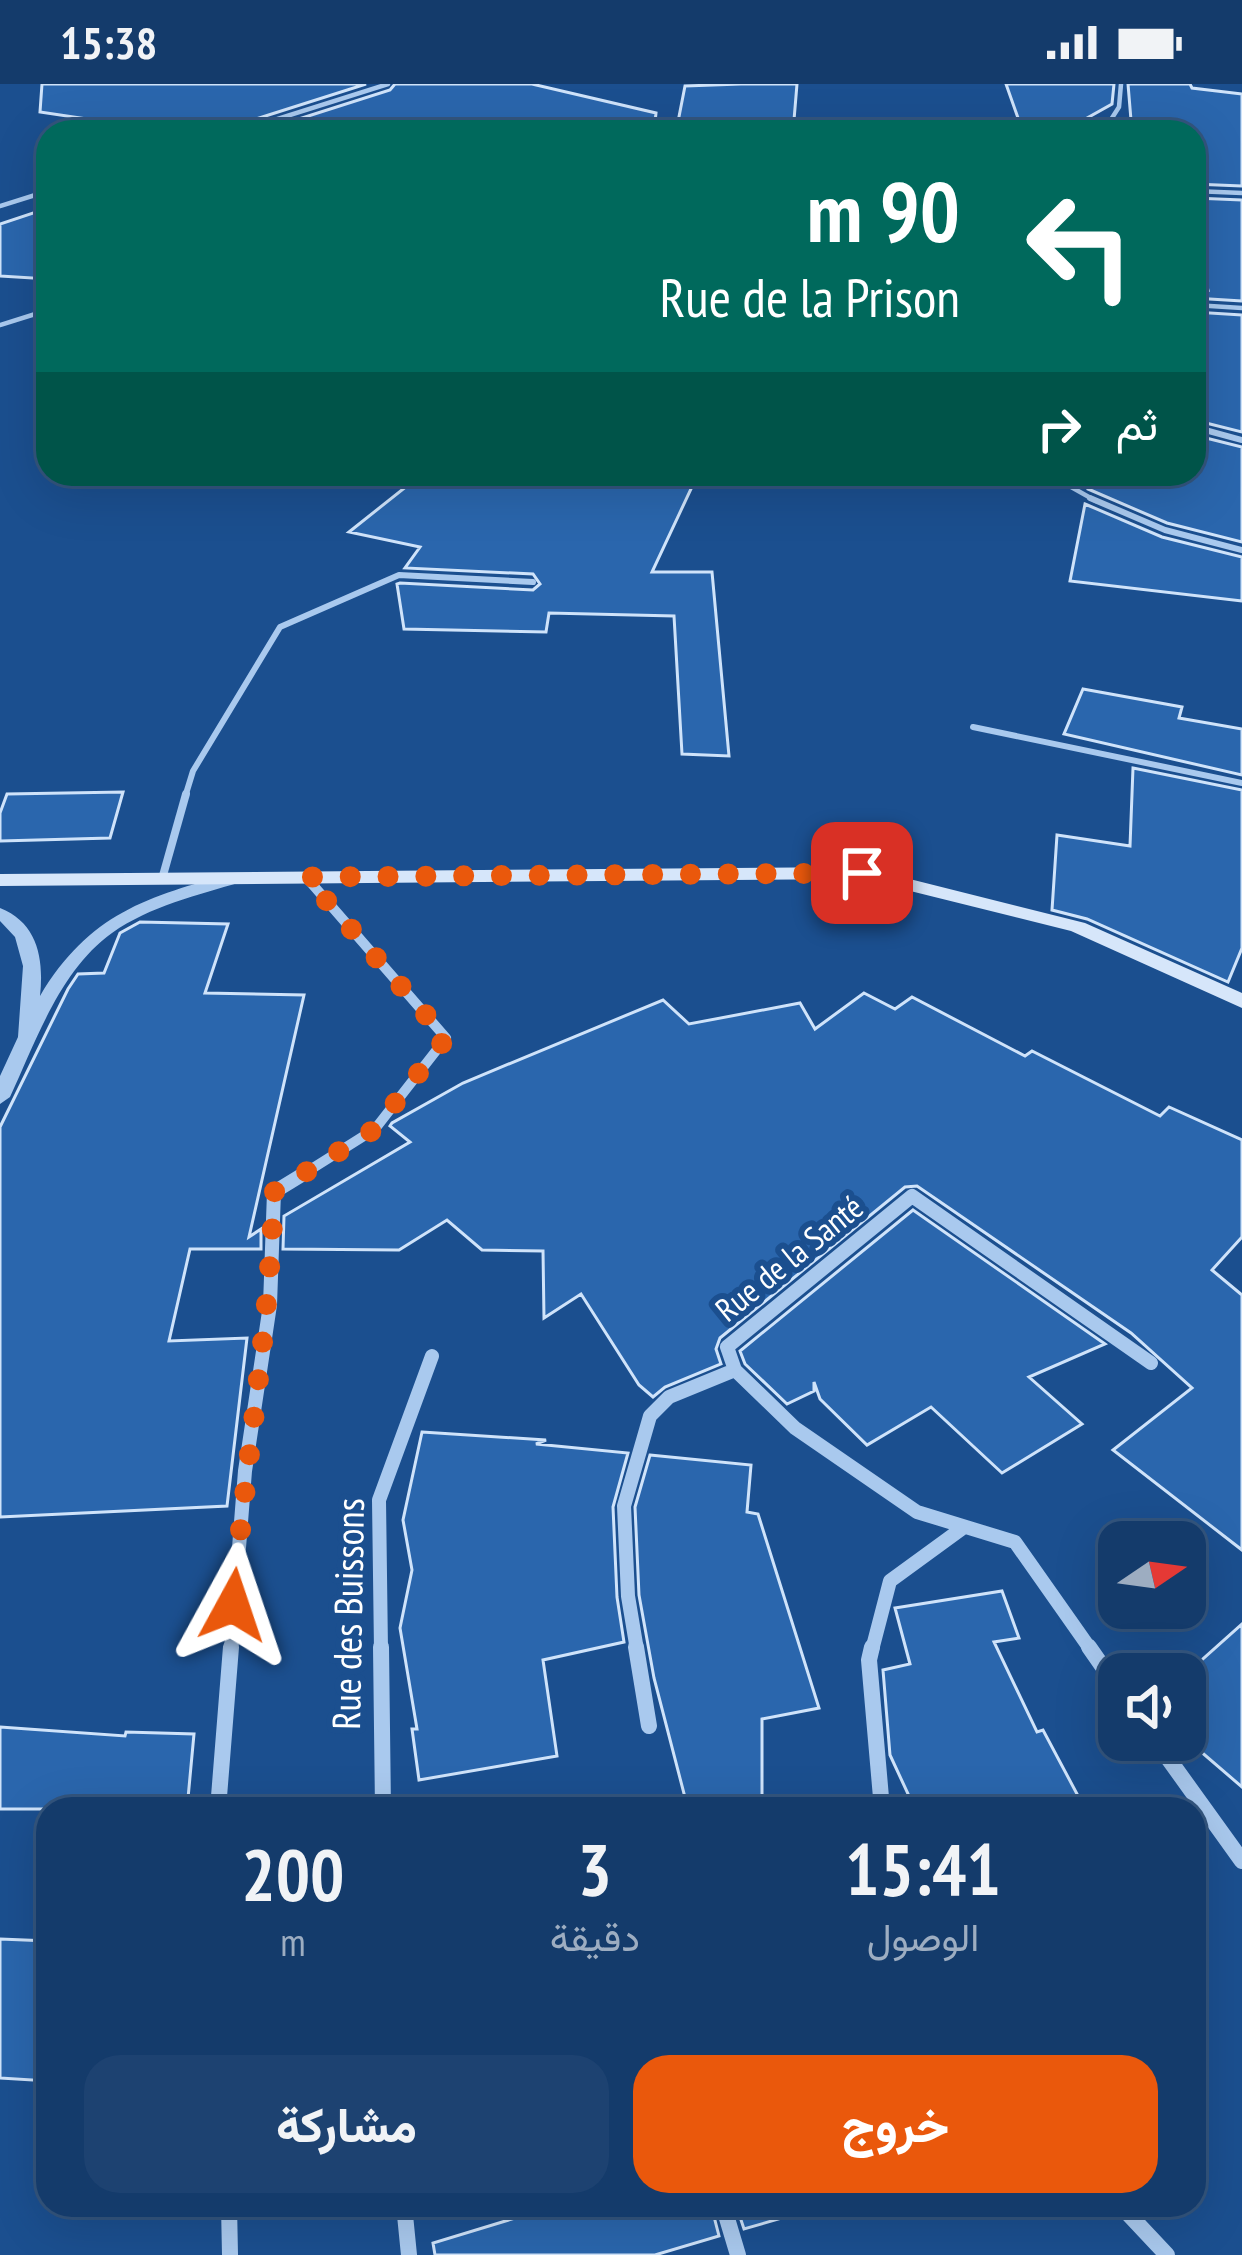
<!DOCTYPE html>
<html lang="ar">
<head>
<meta charset="utf-8">
<style>
  :root { --surface:#143b6b; --page:#1d4271; --text:#f1f3f6; --muted:#9dadc1; --line:#33557e; --accent:#ea580c }
  body { margin:0; font-family:"PT Sans Narrow",Vazirmatn,sans-serif; background:var(--page); color:var(--text); direction:rtl; height:100vh; display:flex; flex-direction:column; font-size:45px; white-space:nowrap }
  * { box-sizing:border-box; margin:0 }
  p { font-size:39px; color:var(--muted) }
  .icon { flex:none; width:66px; height:66px; fill:none; stroke:currentColor; stroke-width:2; stroke-linecap:round; stroke-linejoin:round }
  .map { position:relative; flex:1; overflow:hidden; direction:ltr }
  .drawer { position:absolute; left:36px; top:1713px; width:1170px; height:420px; display:flex; flex-direction:column; background:var(--surface); border-radius:36px; box-shadow:0 12px 48px #0002,0 0 0 3px var(--line); direction:rtl }
  .drawer>* { flex:none }
  .top-card { position:absolute; left:36px; top:36px; width:1170px; height:366px; border-radius:36px; box-shadow:0 12px 48px #0002,0 0 0 3px var(--line); direction:rtl; background:#00695c; color:#fff; overflow:hidden }
  .needle { width:78px; rotate:77deg }
  .fabs { position:absolute; left:1098px; top:1437px; display:grid; gap:24px }
  .fabs a { display:grid; place-items:center; width:108px; height:108px; border-radius:24px; background:var(--surface); box-shadow:0 12px 48px #0002,0 0 0 3px var(--line); font-size:60px }
  .pin { position:absolute; display:grid; place-items:center; width:102px; height:102px; color:#fff; margin:-51px; border-radius:24px; box-shadow:0 6px 18px #0006 }
  .me { position:absolute; width:132px; margin:-66px; rotate:5deg; stroke-linejoin:round; filter:drop-shadow(0 0 9px #0008) }
  .turn { display:flex; align-items:center; gap:42px; height:252px; padding:0 48px; font-size:54px }
  .turn .icon { width:156px; height:156px; stroke-width:2.5 }
  .turn b { display:block; font-size:84px; line-height:102px }
  .then { display:flex; align-items:center; height:114px; padding:0 48px; background:#0003; gap:24px; font-size:45px }
  .eta { display:flex; justify-content:space-evenly; align-items:center; height:204px; text-align:center }
  .eta b { font-size:72px; font-weight:800; line-height:84px }
  .cta { display:flex; gap:24px; margin-top:auto; padding:24px 48px }
  .cta a { flex:1; height:138px; border-radius:36px; background:var(--accent); color:#fff; font-size:48px; font-weight:800; line-height:138px; text-align:center }
  .cta a+a { background:var(--page); color:var(--text) }
  .status { display:flex; justify-content:space-between; align-items:center; height:84px; padding:0 60px; background:var(--surface); direction:ltr }
  .status svg { height:33px; fill:currentColor }
  .map>svg:first-child { display:block }
  .building { fill:#2a66ad; stroke:#cfe3fa; stroke-width:3 }
  .lines { fill:none; stroke-linecap:round; stroke-linejoin:round }
  .service-far2 { stroke:#a9c9ee; stroke-width:4.5 }
  .service-far1 { stroke:#a9c9ee; stroke-width:6 }
  .service { stroke:#a9c9ee; stroke-width:8 }
  .minor-far4 { stroke:#a9c9ee; stroke-width:4.5 }
  .minor-far3 { stroke:#a9c9ee; stroke-width:6 }
  .minor-far2 { stroke:#a9c9ee; stroke-width:10 }
  .minor-far1 { stroke:#a9c9ee; stroke-width:14 }
  .minor { stroke:#a9c9ee; stroke-width:16 }
  .tertiary { fill:#a9c9ee; fill-rule:evenodd }
  .secondary { fill:#d6e6fa; fill-rule:evenodd }
  .route { stroke:#ea580c; stroke-width:21; stroke-dasharray:0 37.8 }
  .labels { text-anchor:middle; stroke-width:12; stroke-linejoin:round; paint-order:stroke }
  .street-label { font-size:33px; fill:#fff; stroke:#1b4f8f }
  .near-street-label { font-size:39px; fill:#fff; stroke:#1b4f8f }
</style>
</head>
<body>
<div class="status"><b>15:38</b><svg viewBox="0 0 49 12"><path d="M0 12V9h3v3zM5 12V6h3v6zM10 12V3h3v9zM15 12V0h3v12zM26 1h20v11H26zM47 4h2v5h-2z"/></svg></div>
<div class="map">
<svg width="1242" height="2171" viewBox="0 0 1242 2171">
  <rect width="100%" height="100%" fill="#1b4f8f"/>
  <path class="building" d="M42,0H366L234,42L229,48H174L40,28Z
    M395,0H532L656,29L654,48H258L390,6Z
    M741,0H797L793,48H676L685,2Z
    M1006,0H1114L1112,20L1062,48H1023Z
    M1128,0H1190L1192,4L1242,10V102L1194,100V48H1132Z
    M1194,114L1242,116V217L1194,214V205L1208,206L1194,156Z
    M48,124V195L0,192V140Z
    M1194,228L1242,231V348L1194,336Z
    M1194,351L1242,363V458L1167,439L1088,405L1091,390H1194Z
    M422,390H698L652,488H712L729,672L682,670L674,532L549,529L546,548L404,545L397,500L400,499L533,506L540,500L533,490L405,484L420,463L349,448Z
    M1085,420L1162,453L1242,473V517L1070,497Z
    M1083,605L1182,623L1179,634L1242,645V691L1064,650Z
    M1133,684L1242,706V864L1228,898L1087,835L1052,826L1057,751L1130,762Z
    M123,708L110,754L0,757V729L7,710Z
    M140,838L228,840L205,909L304,911L249,1153L261,1145V1165H190L169,1257L247,1254L227,1422L0,1433V1043L68,905L78,890L104,889L120,849Z
    M864,909L895,925L912,913L1025,972L1032,967L1160,1032L1169,1023L1242,1056V1153L1212,1186L1242,1211V1466L1113,1366L1192,1304L1131,1249L917,1102L905,1103L720,1254L716,1265L721,1280L665,1303L653,1313L639,1301L581,1210L544,1234L543,1167L482,1166L447,1136L399,1166L283,1165L284,1132L410,1058L390,1042L392,1039L463,999L663,916L689,940L800,919L815,945Z
    M913,1126L1105,1260L1029,1293L1082,1340L1002,1389L931,1323L867,1361L820,1315L814,1298V1307L787,1320L745,1280L740,1267Z
    M422,1348L546,1356L536,1360L628,1369L613,1423L617,1513L624,1558L543,1576L557,1672L419,1696L412,1645H417L400,1544L412,1486L403,1436Z
    M650,1371L751,1381L747,1428L758,1430L819,1624L762,1635V1725H688L654,1594L639,1511L635,1423Z
    M1002,1507L1019,1554L994,1558L1037,1648L1043,1646L1085,1725H915L890,1671L883,1586L910,1580L895,1524Z
    M1242,1540V1703L1185,1654V1591Z
    M0,1643L125,1652L126,1648L194,1650L187,1725H0Z
    M0,1855L48,1857V1997L0,1994Z
    M533,2121H711L719,2152L655,2171H435L433,2159L535,2128Z
    M736,2121H780L782,2134L744,2145Z"/>
  <g class="lines">
    <path class="service-far2" d="M1194,221L1242,224
      M0,241L48,226
      M1048,390L1096,417"/>
    <path class="service-far1" d="M1090,414L1165,446L1242,466
      M973,643L1242,699
      M185,713L193,687L280,543L399,491L533,498"/>
    <path class="service" d="M162,795L186,710"/>
    <path class="minor-far4" d="M236,48L388,0
      M1103,48L1119,23L1121,0
      M1194,107L1242,109
      M0,122L48,107"/>
    <path class="minor-far3" d="M1194,343L1242,356"/>
    <path class="minor-far2" d="M305,1089L375,1045L446,954L306,793"/>
    <path class="minor-far1" d="M231,1566L245,1387L270,1221L274,1108L310,1086
      M381,1566L379,1416L432,1272
      M637,1566L628,1512L624,1422L650,1332L669,1313L735,1286
      M872,1566L890,1497L964,1443
      M1091,1566L1015,1458L917,1428L795,1344L735,1286L727,1263L912,1112L1151,1279"/>
    <path class="minor" d="M381,1563L383,1725
      M636,1563L649,1642
      M872,1563L869,1576L882,1725
      M1089,1563L1119,1606
      M1155,1656L1242,1777
      M218,1725L231,1563
      M229,2121L230,2171
      M404,2121L409,2171
      M723,2121L738,2171
      M1120,2121L1167,2171"/>
    <path class="tertiary" d="M235,789L244,794L241,798C198,811 150,822 112,849C60,886 36,957 10,1013L0,1020V992L18,953L23,882L15,853L0,837V824C38,839 44,875 40,912C89,830 147,812 235,789Z"/>
    <path class="secondary" d="M862,783L1085,839L1242,909V924L1071,847L862,795L0,802V790Z"/>
  </g>
  <g class="lines">
    <path class="route" d="M233,1521C245,1383 269,1247 274,1108L375,1045L446,954L306,793L862,789"/>
  </g>
  <g class="labels">
    <g class="street-label">
      <text transform="translate(789 1174) rotate(-39)" y="12">Rue de la Santé</text>
    </g>
    <g class="near-street-label">
      <text transform="translate(348 1530) rotate(-89)" y="14">Rue des Buissons</text>
    </g>
  </g>
</svg>
<div class="fabs">
<a><svg class="needle" viewBox="-14 -14 28 28"><path d="M0-13l5 13h-10z" fill="#e53935"/><path d="M0 13l5-13h-10z" fill="#9dadc1"/></svg></a>
<a><svg class="icon" aria-label="sound" viewBox="0 0 24 24"><path d="M4 9h4l5-4v14l-5-4H4zM17 9q2 3 0 6"/></svg></a>
</div>
<div class="pin" style="left:862px;top:789px;background:#d93025"><svg class="icon" aria-label="arrive" viewBox="0 0 24 24"><path d="M6 21V4h12l-3 4 3 4H6"/></svg></div>
<svg class="me" style="left:233px;top:1521px" viewBox="-20 -20 40 40"><path d="M0-17L14 15 0 8-14 15z" fill="#ea580c" stroke="#fff" stroke-width="4"/></svg>
<div class="top-card">
<div class="turn"><svg class="icon" aria-label="left" viewBox="0 0 24 24"><path d="M17 20v-9H6M10 6l-5 5 5 5"/></svg><div><b>90 m</b>Rue de la Prison</div></div>
<div class="then">ثم<svg class="icon" aria-label="right" viewBox="0 0 24 24"><path d="M7 20v-9h11M14 6l5 5-5 5"/></svg></div>
</div>
<section class="drawer">
<div class="eta">
<div><b>15:41</b><p>الوصول</p></div>
<div><b>3</b><p>دقيقة</p></div>
<div><b>200</b><p>m</p></div>
</div>
<div class="cta"><a>خروج</a><a>مشاركة</a></div>
</section>
</div>
</body>
</html>
